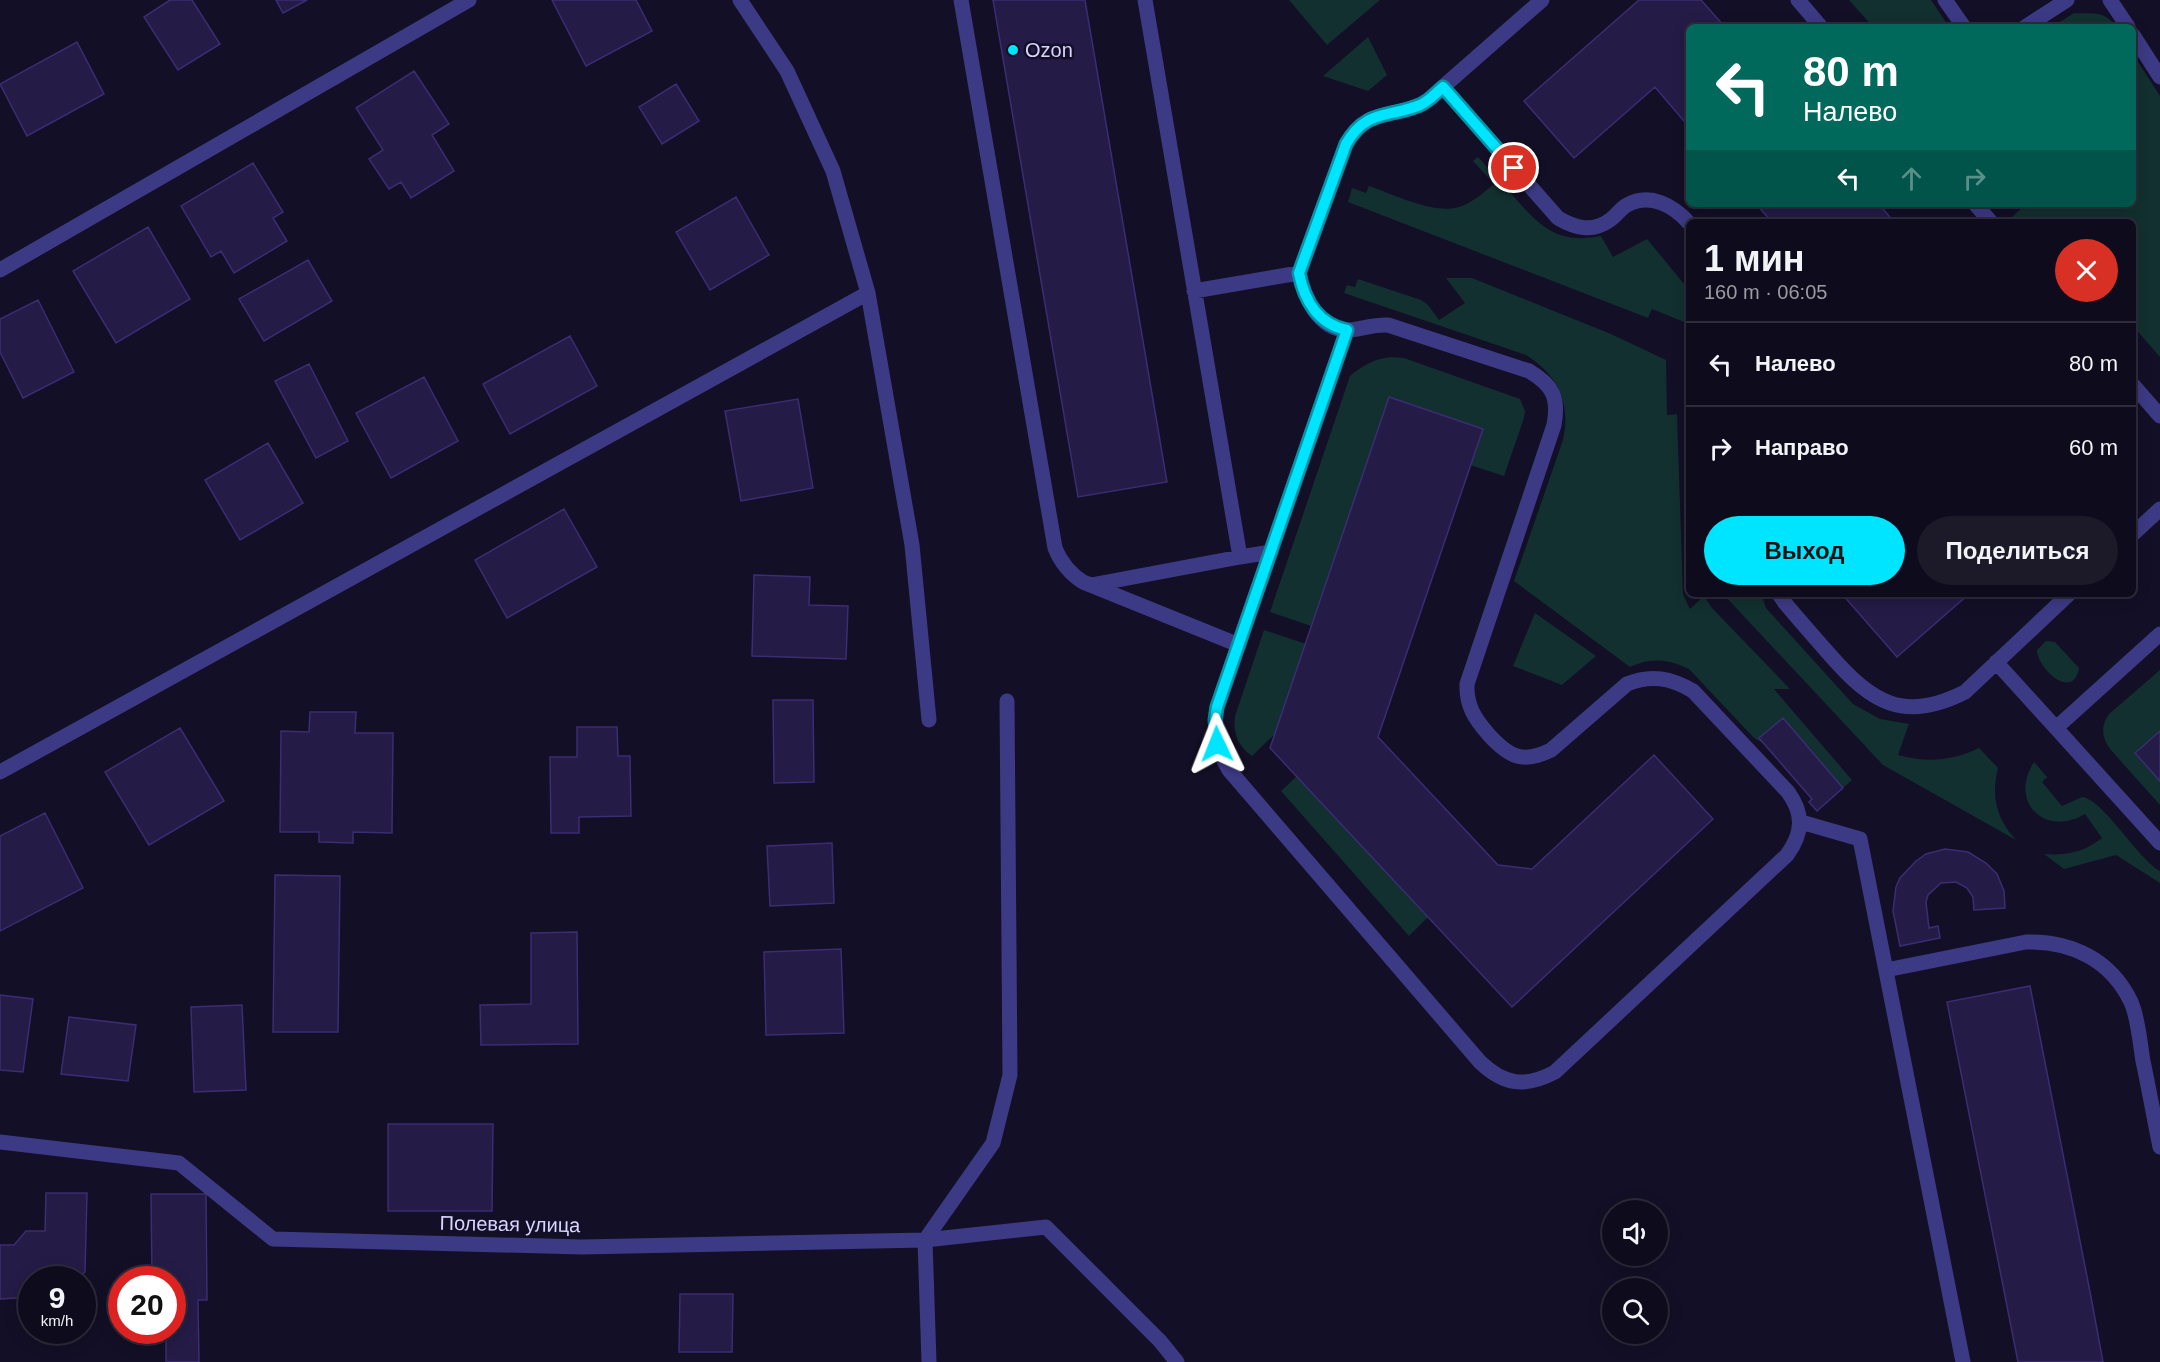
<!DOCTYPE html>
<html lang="ru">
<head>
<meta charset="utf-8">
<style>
  :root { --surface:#0e0b1c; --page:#1c1929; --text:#f1f3f6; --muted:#9b9ba3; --line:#2e2b3b; --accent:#00e5ff }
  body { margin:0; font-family:Helvetica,sans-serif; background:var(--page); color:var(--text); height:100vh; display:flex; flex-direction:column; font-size:22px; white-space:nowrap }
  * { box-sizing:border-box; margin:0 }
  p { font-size:20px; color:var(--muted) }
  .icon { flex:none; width:33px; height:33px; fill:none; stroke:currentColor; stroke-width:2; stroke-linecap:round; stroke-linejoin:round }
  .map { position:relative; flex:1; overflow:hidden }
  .drawer { position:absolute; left:1686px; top:219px; width:450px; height:378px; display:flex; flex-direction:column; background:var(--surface); border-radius:9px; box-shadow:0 3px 15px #0003,0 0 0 2px var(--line) }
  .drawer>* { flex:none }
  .hud { position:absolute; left:1686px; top:24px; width:450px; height:183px; border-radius:9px; box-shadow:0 3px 15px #0003,0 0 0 2px var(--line); background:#00695c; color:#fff; overflow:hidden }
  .tools { position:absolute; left:1602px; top:1200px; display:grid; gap:12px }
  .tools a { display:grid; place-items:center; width:66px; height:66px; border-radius:50%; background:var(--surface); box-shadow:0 3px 15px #0003,0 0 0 2px var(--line); font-size:30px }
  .speed { position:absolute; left:18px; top:1266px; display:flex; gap:12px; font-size:30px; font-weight:700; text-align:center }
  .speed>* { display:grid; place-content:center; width:78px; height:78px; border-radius:50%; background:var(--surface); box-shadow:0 3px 15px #0003,0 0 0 2px var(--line); line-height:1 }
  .speed small { font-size:15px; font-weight:400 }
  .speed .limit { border:9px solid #d22; background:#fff; color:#111 }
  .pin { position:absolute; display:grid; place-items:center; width:51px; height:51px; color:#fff; margin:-26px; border:3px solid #fff; border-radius:50%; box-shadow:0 2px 6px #0007 }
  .me { position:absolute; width:66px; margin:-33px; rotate:358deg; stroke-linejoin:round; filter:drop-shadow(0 0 4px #0008) }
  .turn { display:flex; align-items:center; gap:21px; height:126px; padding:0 18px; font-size:27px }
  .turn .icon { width:78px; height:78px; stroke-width:2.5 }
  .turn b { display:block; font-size:42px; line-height:51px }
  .lanes { display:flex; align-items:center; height:57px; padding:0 18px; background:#0003; justify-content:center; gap:30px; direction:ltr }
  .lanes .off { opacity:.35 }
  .round { display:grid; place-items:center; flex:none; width:63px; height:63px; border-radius:32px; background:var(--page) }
  .overview { display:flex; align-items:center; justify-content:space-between; height:102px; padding:0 18px }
  h1 { font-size:36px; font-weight:600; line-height:45px }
  .cta { display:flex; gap:12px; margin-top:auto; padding:12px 18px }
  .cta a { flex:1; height:69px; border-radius:36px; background:var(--accent); color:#111; font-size:24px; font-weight:600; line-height:69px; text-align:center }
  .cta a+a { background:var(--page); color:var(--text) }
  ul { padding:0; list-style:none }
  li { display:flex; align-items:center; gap:18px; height:84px; padding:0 18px; border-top:2px solid var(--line) }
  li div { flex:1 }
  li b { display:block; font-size:22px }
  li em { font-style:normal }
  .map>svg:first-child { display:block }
  .green { fill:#12302f }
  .building { fill:#241b47; stroke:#3b2d73; stroke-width:1.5 }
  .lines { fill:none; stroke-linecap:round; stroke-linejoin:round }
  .lane { stroke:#3d3a85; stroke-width:15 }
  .street { stroke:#3d3a85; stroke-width:15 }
  .route-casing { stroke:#0095a6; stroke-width:15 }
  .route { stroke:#00e5ff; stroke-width:10 }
  .poi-dot { fill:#00e5ff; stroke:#130f26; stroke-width:2 }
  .labels { text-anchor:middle; stroke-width:5; stroke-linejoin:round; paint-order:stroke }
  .poi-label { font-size:20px; fill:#d9d4ff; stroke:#130f26; text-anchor:start }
  .street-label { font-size:20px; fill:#d9d4ff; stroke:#130f26 }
</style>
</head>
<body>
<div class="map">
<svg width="2160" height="1362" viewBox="0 0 2160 1362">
  <rect width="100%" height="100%" fill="#130f26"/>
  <path class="green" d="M1289,0H1380L1327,45Z
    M1849,0H1931L1949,27H1873Z
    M2074,13C2092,14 2105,10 2116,27H2052Z
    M1368,37L1387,75L1368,91L1323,76Z
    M2133,54L2160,96V357L2133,326V222H2011L2012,217L2026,204H2133V97L2137,94L2133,88Z
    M1478,157C1491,171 1503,185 1516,199C1542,229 1560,244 1601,236L1613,257L1647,239L1689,290V324L1652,309L1648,318L1348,202L1352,188L1366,193L1369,186C1393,194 1434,215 1459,207C1472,203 1483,193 1494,184L1473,161Z
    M1446,278H1472L1611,334L1666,360L1667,415L1677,414L1683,594L1690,609L1704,596L1712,608L1790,689H1774L1852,780L1843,788L1783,718L1759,738L1766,745L1754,738L1689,669C1669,659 1650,657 1630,667L1514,581L1563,440C1571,403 1558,375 1526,355L1344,293L1347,285L1355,287L1358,279L1421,300L1428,305L1439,320L1465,303Z
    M1391,357L1404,358L1520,399L1525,411L1524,418L1504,476L1470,465L1482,429L1389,397L1311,626L1270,612L1350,376C1363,365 1374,359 1391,357Z
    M1723,594H1761L1766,608L1853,704L1880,719L1909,724L1898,755C1927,763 1952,761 1979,748L1998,768C1991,797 1996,818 2016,840L1883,765Z
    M1535,613L1596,656L1562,685L1513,666Z
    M1264,630L1306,644L1275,734L1252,756C1238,746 1233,734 1235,716Z
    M2046,641L2055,642L2079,668C2073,702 2037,668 2037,650Z
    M2160,670V731L2135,753L2160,781V805L2110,749C2102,737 2100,727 2109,714Z
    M2034,762L2047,777L2042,782L2062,806L2082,797C2103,799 2137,858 2160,871V883L2116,855L2064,869L2044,854C2066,856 2084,852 2102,838L2085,814C2045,838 2008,802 2034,762Z
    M1297,776L1428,917L1409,936L1281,791Z"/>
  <path class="building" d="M170,0H192L220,44L178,70L144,17Z
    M276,0H307L283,13Z
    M552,0H636L652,31L586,66Z
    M993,0H1085L1167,482L1078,497Z
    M1639,0H1701L1725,27H1689V127L1655,87L1574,158L1524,101Z
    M77,42L104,94L27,136L0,84Z
    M414,71L449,124L432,135L454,171L411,198L401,182L389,189L369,159L383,150L356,108Z
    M676,84L699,121L662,144L639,107Z
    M253,163L283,212L273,218L287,241L234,273L221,251L211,257L181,206Z
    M736,197L769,255L710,290L676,232Z
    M1756,204H1879L1894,222H1772Z
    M148,227L190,299L116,343L73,271Z
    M308,260L332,301L264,341L239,299Z
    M38,300L74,372L23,398L0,352V319Z
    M570,336L597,386L510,434L483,384Z
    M309,364L348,441L316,458L275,381Z
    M424,377L458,441L391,478L356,413Z
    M1389,397L1483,429L1378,737L1498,865L1532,869L1654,755L1713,819L1512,1007L1270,748Z
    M798,399L813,488L741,501L725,411Z
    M268,443L303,503L240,540L205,480Z
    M564,509L597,567L507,618L475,560Z
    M754,575L810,577L809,605L848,606L846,659L752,656Z
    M1842,594H1969L1897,657Z
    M773,700H813L814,782L774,783Z
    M310,712H356L355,733H393L392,833L353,832V843L319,842V832H280L281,731L309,732Z
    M1783,718L1843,788L1817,811L1809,802L1812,799L1759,738Z
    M577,727H617L618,756H630L631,816L579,817V833H551L550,757H577Z
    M180,728L224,801L149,845L105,772Z
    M2160,731V781L2135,753Z
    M45,813L83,888L0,931V836Z
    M832,843L834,903L770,906L767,846Z
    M1945,849L1968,852L1986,863L1997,874L2004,891L2005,908L1974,910L1973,897L1967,888L1956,882L1941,883L1928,895L1926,902L1929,928L1938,926L1940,938L1900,946L1893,911L1896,887L1900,878L1916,861L1926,854Z
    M275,875L340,876L338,1032H273Z
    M577,932L578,1044L481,1045L480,1005L531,1004V933Z
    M841,949L844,1033L766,1035L764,952Z
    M2030,986L2091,1297L2103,1362H2018L1947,1002Z
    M0,995L33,999L23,1072L0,1070Z
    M242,1005L246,1090L194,1092L191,1007Z
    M69,1017L136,1025L128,1081L61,1074Z
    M388,1124H493L492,1211H388Z
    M46,1193H87L85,1272L77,1280H32V1297L0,1299V1245H14L26,1231H45Z
    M151,1194H206L207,1300H198L199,1362H166V1330H172V1280H152Z
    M680,1294H733L732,1352H679Z"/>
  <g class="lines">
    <path class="lane" d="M740,0L787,71L833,171L868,293L912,545L929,720
      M961,0L1055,548C1061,563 1069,573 1083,582L1239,645
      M1798,0L1821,27
      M1945,0L1964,27
      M2110,0L2128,27
      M2025,27L2067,0
      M2133,35L2160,77
      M1443,87L1558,218C1575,228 1592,233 1610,220C1616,216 1621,208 1627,205C1650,192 1674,206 1689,223
      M1975,204L1991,222
      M0,270L469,0
      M1194,291L1299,273
      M1347,330L1217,707C1213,731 1217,750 1229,770L1480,1062C1504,1085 1525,1088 1555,1072L1787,855C1803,833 1804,814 1788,792L1693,691C1671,678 1651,674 1627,684L1551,750C1523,764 1509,757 1489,735C1475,719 1466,706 1467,684L1554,425C1559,398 1553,385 1529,371L1388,325C1372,324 1360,330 1346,330C1318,329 1304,296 1299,273L1346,144C1369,104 1397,121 1428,100L1542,0
      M2133,385L2160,416
      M2133,534L2160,509
      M1240,557L1271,552
      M1091,585L1240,557L1145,0
      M1779,594L1785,603C1800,621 1815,638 1830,655C1872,703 1904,723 1965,692L2069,594
      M2160,634L2056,728L2160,843
      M1996,662L2056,728
      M0,772L868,293
      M1801,822L1860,839L1963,1362
      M1886,970L2026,942C2072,941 2111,960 2131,1002C2138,1017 2140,1043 2143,1061C2149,1089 2154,1118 2160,1147"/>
    <path class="street" d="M0,1142L179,1163L273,1239L582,1247L925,1240L1046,1227L1160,1341L1177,1362
      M929,1362L925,1240L993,1143L1010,1075L1007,701"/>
  </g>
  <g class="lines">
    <g class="route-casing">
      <path id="route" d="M1217,744L1215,720L1217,707L1347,330C1318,324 1304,300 1299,273L1346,144C1366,109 1388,118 1420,105C1429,101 1436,93 1443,87L1514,168"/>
    </g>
    <use href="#route" class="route"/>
  </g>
  <circle class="poi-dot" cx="1013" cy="50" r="6"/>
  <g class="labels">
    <g class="poi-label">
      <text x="1025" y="57">Ozon</text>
    </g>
    <g class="street-label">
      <text transform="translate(510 1224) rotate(1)" y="7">Полевая улица</text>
    </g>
  </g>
</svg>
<div class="tools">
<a><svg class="icon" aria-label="sound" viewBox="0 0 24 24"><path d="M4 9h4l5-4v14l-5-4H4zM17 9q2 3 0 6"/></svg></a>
<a><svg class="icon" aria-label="search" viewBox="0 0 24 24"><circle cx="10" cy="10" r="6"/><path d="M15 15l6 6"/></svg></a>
</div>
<div class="speed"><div>9<small>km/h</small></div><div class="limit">20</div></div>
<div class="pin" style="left:1514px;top:168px;background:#d93025"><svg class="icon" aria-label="arrive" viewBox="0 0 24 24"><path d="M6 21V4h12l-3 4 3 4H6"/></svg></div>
<svg class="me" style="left:1217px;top:744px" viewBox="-20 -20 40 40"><path d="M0-17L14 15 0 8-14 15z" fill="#00e5ff" stroke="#fff" stroke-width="4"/></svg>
<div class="hud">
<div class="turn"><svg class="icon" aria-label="left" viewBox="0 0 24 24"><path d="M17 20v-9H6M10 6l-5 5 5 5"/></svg><div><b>80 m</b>Налево</div></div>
<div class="lanes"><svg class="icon" aria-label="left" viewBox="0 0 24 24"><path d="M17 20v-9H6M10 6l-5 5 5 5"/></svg><svg class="icon off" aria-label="ahead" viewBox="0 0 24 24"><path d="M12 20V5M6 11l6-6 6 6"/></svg><svg class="icon off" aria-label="right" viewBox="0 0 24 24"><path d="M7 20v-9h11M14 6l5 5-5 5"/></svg></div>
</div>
<section class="drawer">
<div class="overview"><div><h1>1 мин</h1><p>160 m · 06:05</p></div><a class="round" style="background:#d93025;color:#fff"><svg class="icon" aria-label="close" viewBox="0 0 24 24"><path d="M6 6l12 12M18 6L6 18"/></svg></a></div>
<ul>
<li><svg class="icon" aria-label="left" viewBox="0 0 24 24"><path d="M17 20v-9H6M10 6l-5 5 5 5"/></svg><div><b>Налево</b></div><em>80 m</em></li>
<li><svg class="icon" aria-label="right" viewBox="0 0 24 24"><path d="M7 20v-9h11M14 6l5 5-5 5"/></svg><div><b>Направо</b></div><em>60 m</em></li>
</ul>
<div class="cta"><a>Выход</a><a>Поделиться</a></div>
</section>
</div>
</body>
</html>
